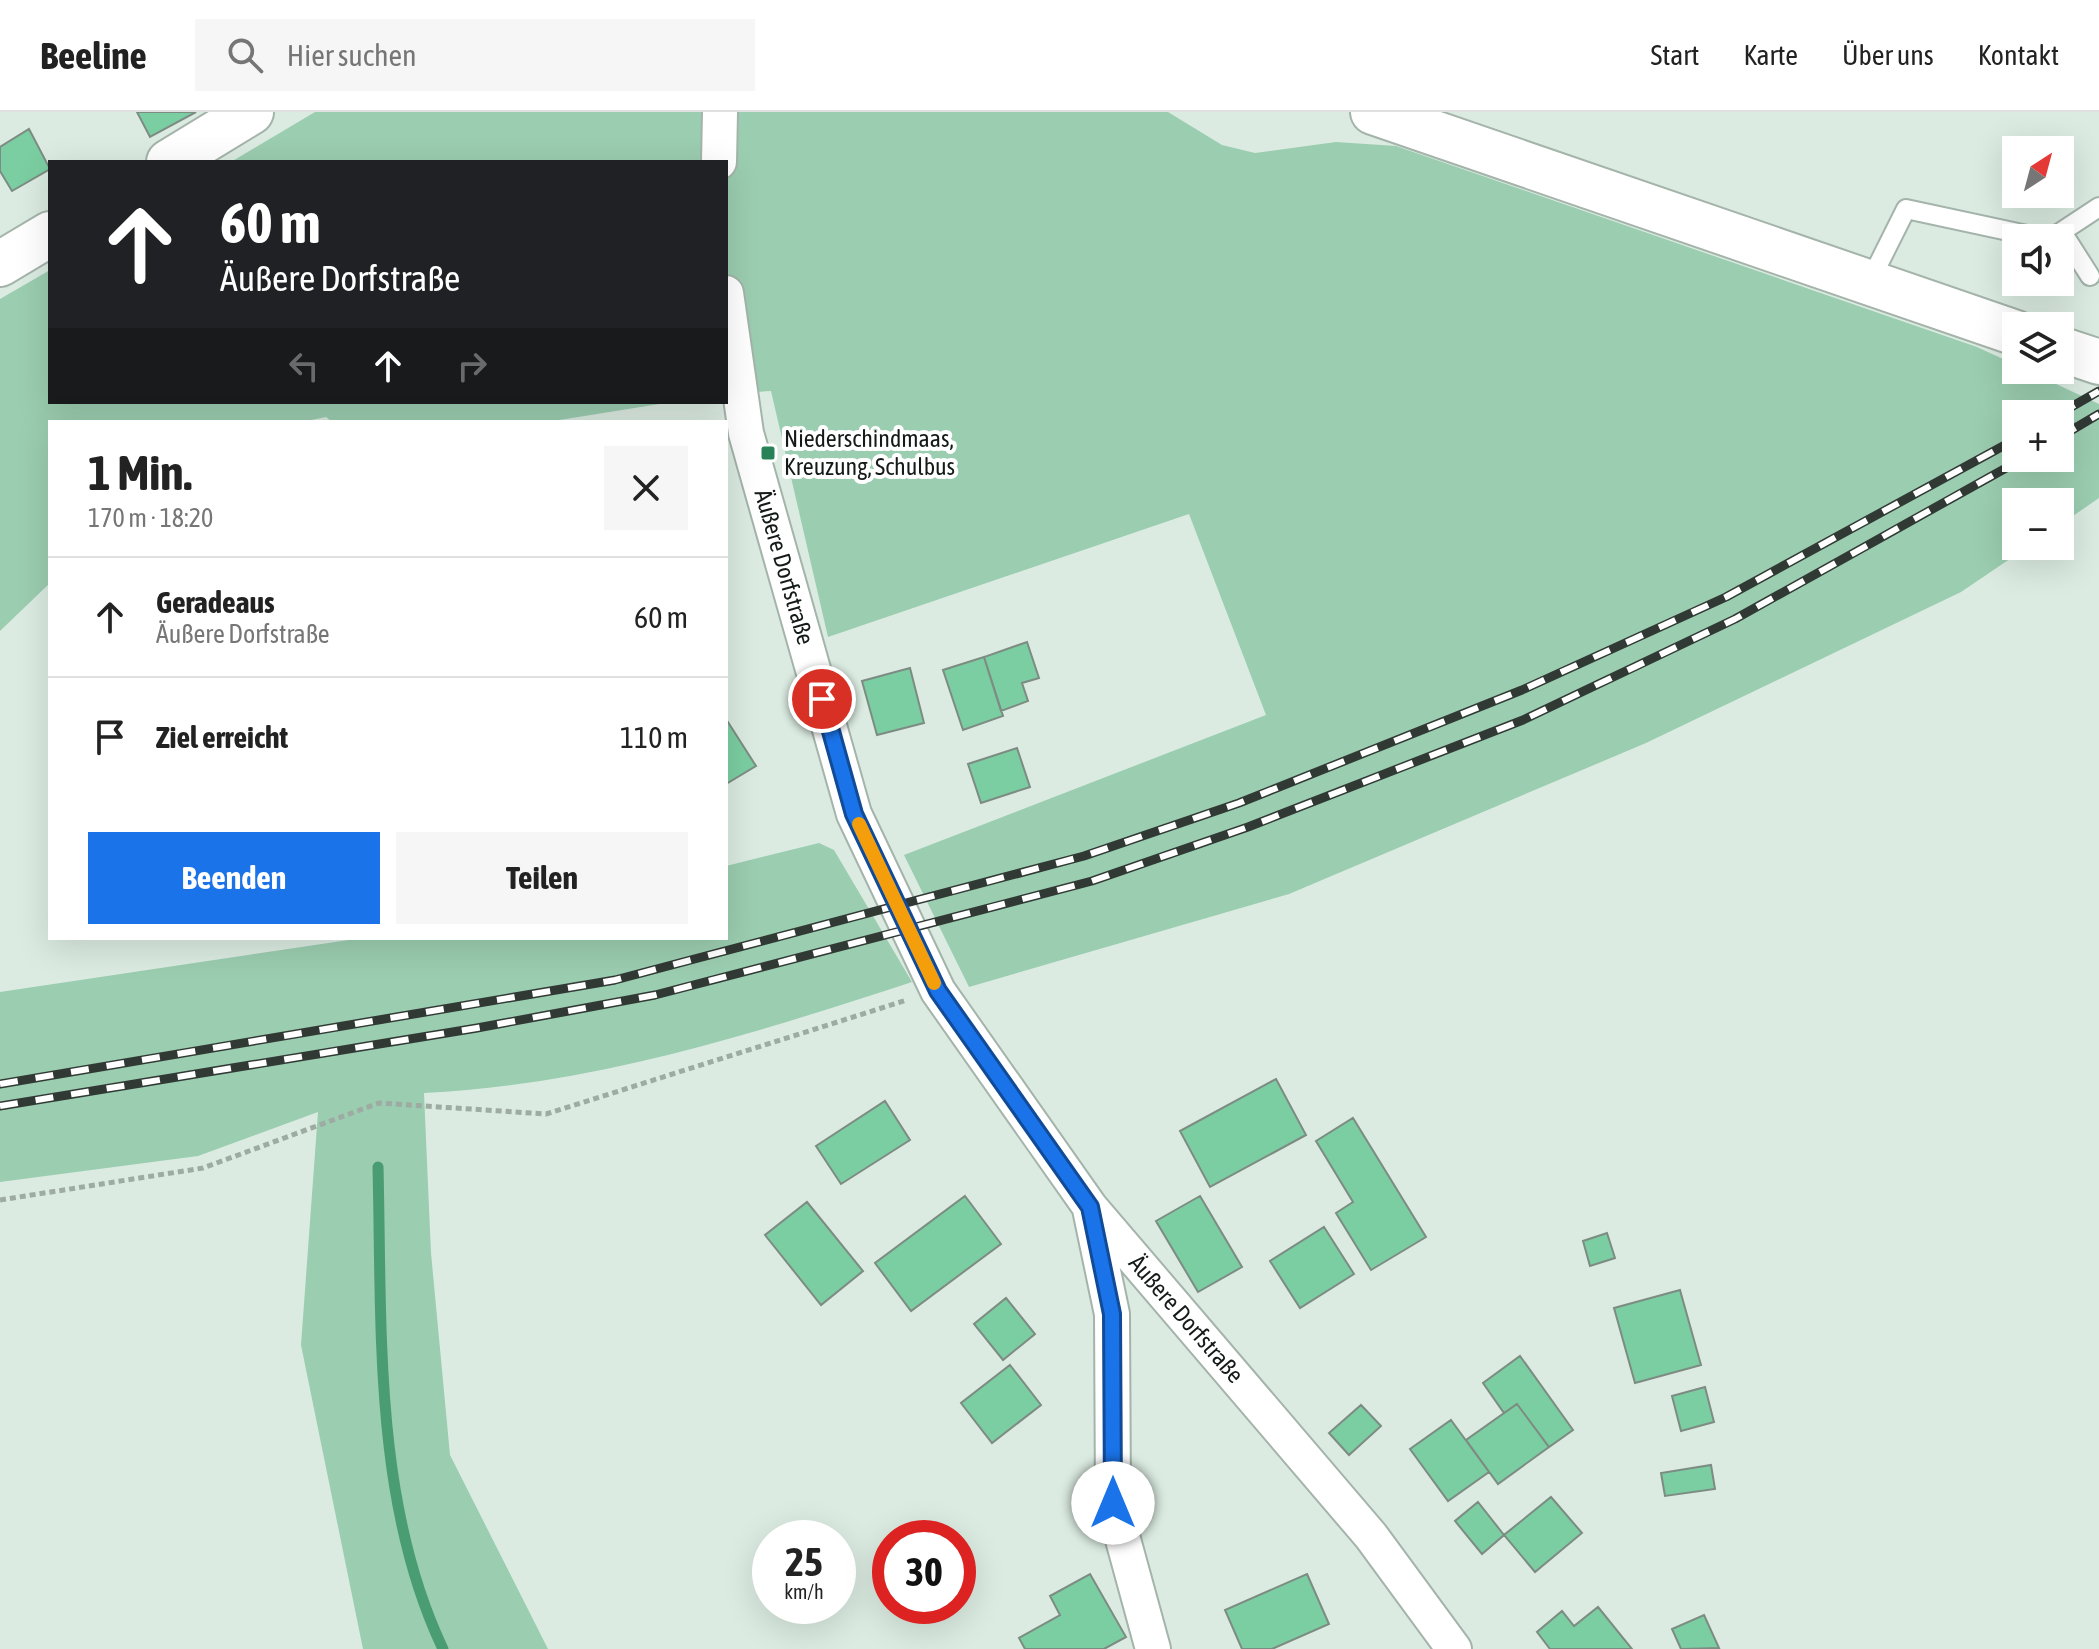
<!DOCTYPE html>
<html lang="de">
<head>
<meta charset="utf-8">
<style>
  :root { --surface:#fff; --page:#f6f6f6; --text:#222; --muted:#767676; --line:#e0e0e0; --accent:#1a73e8 }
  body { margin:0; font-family:"Asap Condensed",sans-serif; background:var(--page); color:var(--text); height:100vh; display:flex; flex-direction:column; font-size:30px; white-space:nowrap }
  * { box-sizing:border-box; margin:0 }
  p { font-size:26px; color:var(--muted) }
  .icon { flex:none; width:44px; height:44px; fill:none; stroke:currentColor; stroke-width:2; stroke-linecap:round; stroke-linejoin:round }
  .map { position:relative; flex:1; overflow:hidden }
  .side { position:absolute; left:48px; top:308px; width:680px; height:520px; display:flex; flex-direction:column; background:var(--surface); border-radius:0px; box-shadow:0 8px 32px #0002 }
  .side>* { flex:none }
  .guide { position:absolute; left:48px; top:48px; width:680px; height:244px; border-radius:0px; box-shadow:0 8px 32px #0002; background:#202124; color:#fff; overflow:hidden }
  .needle { width:52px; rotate:36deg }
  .controls { position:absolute; left:2002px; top:24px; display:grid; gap:16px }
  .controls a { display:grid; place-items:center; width:72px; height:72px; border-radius:0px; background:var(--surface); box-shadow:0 8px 32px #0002; font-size:40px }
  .speed { position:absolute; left:752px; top:1408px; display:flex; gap:16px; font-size:40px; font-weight:700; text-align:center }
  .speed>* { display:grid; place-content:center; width:104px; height:104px; border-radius:50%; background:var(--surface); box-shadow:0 8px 32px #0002; line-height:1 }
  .speed small { font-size:20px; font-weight:400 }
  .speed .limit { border:12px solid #d22; background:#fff; color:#111 }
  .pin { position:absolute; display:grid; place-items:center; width:68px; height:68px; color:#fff; margin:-34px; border:4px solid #fff; border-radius:50%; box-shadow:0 2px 8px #0007 }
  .me { position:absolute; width:88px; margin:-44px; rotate:0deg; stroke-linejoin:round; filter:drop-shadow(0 0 6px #0008) }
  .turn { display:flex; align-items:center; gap:28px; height:168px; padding:0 40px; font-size:36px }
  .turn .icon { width:104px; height:104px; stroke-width:2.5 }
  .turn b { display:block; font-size:56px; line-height:68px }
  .lanes { display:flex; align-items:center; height:76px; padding:0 40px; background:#0003; justify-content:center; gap:40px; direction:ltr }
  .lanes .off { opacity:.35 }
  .round { display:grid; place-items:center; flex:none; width:84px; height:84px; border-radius:0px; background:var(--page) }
  .summary { display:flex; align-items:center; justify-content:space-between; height:136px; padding:0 40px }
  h1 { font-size:48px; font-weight:700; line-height:60px }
  .button { display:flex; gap:16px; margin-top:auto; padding:16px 40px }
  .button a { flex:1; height:92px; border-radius:0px; background:var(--accent); color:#fff; font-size:32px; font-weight:700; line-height:92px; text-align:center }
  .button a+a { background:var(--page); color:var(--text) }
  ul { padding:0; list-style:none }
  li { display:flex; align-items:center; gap:24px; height:120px; padding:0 40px; border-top:2px solid var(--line) }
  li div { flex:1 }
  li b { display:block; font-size:30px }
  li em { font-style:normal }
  header { display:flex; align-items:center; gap:48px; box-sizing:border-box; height:112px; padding:0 40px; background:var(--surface); border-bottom:2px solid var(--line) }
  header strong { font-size:38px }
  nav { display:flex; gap:44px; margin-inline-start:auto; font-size:28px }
  .search { width:560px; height:72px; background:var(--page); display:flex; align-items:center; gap:20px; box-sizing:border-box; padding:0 28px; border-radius:0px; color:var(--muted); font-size:30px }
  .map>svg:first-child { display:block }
  .green { fill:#9bcdb0; fill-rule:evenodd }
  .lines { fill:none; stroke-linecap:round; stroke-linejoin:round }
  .stream { stroke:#4a9d73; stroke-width:11 }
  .building { fill:#7bcea1; stroke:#7d8c83; stroke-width:2 }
  .service-casing { stroke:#a4b4aa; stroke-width:22 }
  .minor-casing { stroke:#a4b4aa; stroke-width:38 }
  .primary-casing { stroke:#a4b4aa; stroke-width:48 }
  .path { stroke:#9eaba3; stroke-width:5; stroke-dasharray:6 4; stroke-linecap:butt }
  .service { stroke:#fff; stroke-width:18 }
  .minor { stroke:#fff; stroke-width:34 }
  .primary { stroke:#fff; stroke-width:44 }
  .rail-casing { stroke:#313935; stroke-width:9 }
  .rail { stroke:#fff; stroke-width:6; stroke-dasharray:18; stroke-linecap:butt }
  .route-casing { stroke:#114b97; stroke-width:20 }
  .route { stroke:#1a73e8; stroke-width:14 }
  .slow { stroke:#f59e0b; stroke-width:14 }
  .poi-dot { fill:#288258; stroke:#fff; stroke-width:3 }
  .labels { text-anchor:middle; stroke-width:8; stroke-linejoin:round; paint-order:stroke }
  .poi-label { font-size:24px; fill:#141a17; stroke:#fff; text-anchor:start }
  .street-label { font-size:24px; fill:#141a17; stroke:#fff }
</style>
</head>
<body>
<header>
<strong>Beeline</strong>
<div class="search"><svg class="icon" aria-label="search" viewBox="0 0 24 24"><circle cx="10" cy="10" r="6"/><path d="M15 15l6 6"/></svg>Hier suchen</div>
<nav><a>Start</a><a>Karte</a><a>Über uns</a><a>Kontakt</a></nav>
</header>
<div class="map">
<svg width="2099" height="1537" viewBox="0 0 2099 1537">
  <rect width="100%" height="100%" fill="#dbebe1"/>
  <path class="green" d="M315,0H1168L1222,33L1255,41L1336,30L1396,34L1977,235L2016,253V258H2026L2099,292V386L2060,413V390H2016V434H2029L1961,480L1646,631L1289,782L969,875L904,743L1266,603L1189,402L828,525L771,279L726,282V50H231ZM2016,302H2060V346H2016Z
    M50,158V290H672L547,310H332L326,305L302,310H50V471L0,519V187Z
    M819,731L834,738L912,870C753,922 592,973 424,981L431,1141L450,1343L548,1537H363L301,1233L318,1000L198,1044L0,1070V880L362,826H726V754Z"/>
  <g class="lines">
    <path class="stream" d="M378,1055C382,1215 373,1390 443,1537"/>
  </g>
  <path class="building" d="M137,0H196L150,25Z
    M29,17L50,57L12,79L0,59V35Z
    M1027,530L1039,566L1022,571L1028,589L1001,599L984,545Z
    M984,545L1003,604L963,618L943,558Z
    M910,556L924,611L877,623L862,569Z
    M726,607L756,654L726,672Z
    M1017,636L1030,675L981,691L968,652Z
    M1276,967L1306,1023L1210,1075L1180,1019Z
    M885,989L910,1028L841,1072L816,1034Z
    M1353,1006L1426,1125L1371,1158L1336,1101L1353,1090L1316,1029Z
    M965,1084L1001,1132L911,1199L875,1151Z
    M1200,1084L1242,1155L1198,1180L1156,1109Z
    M807,1090L863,1159L821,1193L765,1123Z
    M1324,1115L1354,1162L1300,1196L1270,1149Z
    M1607,1121L1615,1146L1590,1154L1583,1129Z
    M1680,1178L1701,1253L1635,1271L1614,1196Z
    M1006,1186L1035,1222L1003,1248L974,1212Z
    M1520,1244L1573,1318L1549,1335L1517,1292L1504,1301L1483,1271Z
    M1010,1253L1041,1293L992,1331L961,1291Z
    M1705,1275L1714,1310L1681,1319L1672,1284Z
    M1517,1292L1549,1335L1498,1372L1466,1328Z
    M1361,1293L1381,1314L1349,1343L1329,1321Z
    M1451,1308L1489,1360L1448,1389L1410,1337Z
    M1711,1353L1715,1377L1665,1384L1661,1361Z
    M1551,1385L1582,1421L1535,1460L1504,1423Z
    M1478,1390L1504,1423L1482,1442L1455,1409Z
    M1090,1462L1126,1525L1104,1537H1025L1019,1526L1060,1503L1050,1484Z
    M1307,1462L1329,1512L1272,1537H1242L1225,1498Z
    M1598,1495L1632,1537H1550L1537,1520L1562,1499L1574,1514Z
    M1704,1503L1719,1536L1681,1537L1672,1517Z"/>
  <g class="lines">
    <g class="service-casing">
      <path id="service" d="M2062,120L2090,164
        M2052,126L2099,95
        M1869,171L1906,97L2041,126"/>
    </g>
    <g class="minor-casing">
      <path id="minor" d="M719,50L720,0
        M726,181L746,321L854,702L938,879L1090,1095L1371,1424L1454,1537
        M1090,1097L1112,1202L1113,1391L1153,1537"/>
    </g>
    <g class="primary-casing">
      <path id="primary" d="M1373,0L2016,221
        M169,50L251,0
        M0,152L50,122
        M2060,237L2099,250"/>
    </g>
    <path class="path" d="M0,1088L203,1056L379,991L546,1002L907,888"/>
    <use href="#service" class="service"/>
    <use href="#minor" class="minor"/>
    <use href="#primary" class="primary"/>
    <g class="rail-casing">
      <path id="rail" d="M2059,302L2099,279
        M2060,325L2099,302
        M0,972L615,868L1084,744L1239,691L1522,578L1726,485L2016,327
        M0,994L477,916L655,883L1092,769L1248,715L1523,608L1735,507L2024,346"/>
    </g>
    <use href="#rail" class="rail"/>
  </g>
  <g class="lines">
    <g class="route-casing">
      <path id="route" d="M822,587L854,702L938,879L1090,1095L1112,1202L1113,1391"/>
    </g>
    <use href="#route" class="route"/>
    <path class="slow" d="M859,712L934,871"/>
  </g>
  <rect class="poi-dot" x="760" y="333" width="16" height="16" rx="4"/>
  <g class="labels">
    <g class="poi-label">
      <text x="784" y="335">Niederschindmaas,<tspan x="784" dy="28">Kreuzung, Schulbus</tspan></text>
    </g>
    <g class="street-label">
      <text transform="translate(784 455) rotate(74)" y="8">Äußere Dorfstraße</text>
      <text transform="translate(1186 1207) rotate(49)" y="8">Äußere Dorfstraße</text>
    </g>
  </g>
</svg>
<div class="controls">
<a><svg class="needle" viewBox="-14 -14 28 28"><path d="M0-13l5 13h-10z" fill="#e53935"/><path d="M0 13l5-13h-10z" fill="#767676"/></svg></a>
<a><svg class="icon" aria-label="sound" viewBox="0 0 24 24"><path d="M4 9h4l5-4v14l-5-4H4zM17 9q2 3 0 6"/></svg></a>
<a><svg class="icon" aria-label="layers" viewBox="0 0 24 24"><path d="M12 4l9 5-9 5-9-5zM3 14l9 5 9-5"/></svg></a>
<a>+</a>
<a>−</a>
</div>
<div class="speed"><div>25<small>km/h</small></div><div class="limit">30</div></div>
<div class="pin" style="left:822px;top:587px;background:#d93025"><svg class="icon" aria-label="arrive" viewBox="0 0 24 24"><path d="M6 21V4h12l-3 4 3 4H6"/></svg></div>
<svg class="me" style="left:1113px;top:1391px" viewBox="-20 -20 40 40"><circle r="19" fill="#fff"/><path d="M0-13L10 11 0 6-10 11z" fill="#1a73e8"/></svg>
<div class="guide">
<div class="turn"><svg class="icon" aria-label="ahead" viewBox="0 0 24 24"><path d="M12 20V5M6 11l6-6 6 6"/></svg><div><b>60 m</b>Äußere Dorfstraße</div></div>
<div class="lanes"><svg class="icon off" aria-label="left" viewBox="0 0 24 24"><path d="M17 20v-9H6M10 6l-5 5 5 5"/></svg><svg class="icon" aria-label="ahead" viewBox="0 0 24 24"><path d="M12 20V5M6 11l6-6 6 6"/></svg><svg class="icon off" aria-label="right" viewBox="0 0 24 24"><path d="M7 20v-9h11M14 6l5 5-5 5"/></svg></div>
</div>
<section class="side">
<div class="summary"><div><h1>1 Min.</h1><p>170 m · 18:20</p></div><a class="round"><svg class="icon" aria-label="close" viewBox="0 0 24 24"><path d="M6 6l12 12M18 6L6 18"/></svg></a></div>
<ul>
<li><svg class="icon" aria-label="ahead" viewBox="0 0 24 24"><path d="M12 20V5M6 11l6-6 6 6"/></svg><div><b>Geradeaus</b><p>Äußere Dorfstraße</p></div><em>60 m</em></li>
<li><svg class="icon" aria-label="arrive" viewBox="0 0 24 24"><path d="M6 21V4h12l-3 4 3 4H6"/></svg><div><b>Ziel erreicht</b></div><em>110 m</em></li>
</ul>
<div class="button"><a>Beenden</a><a>Teilen</a></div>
</section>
</div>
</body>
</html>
